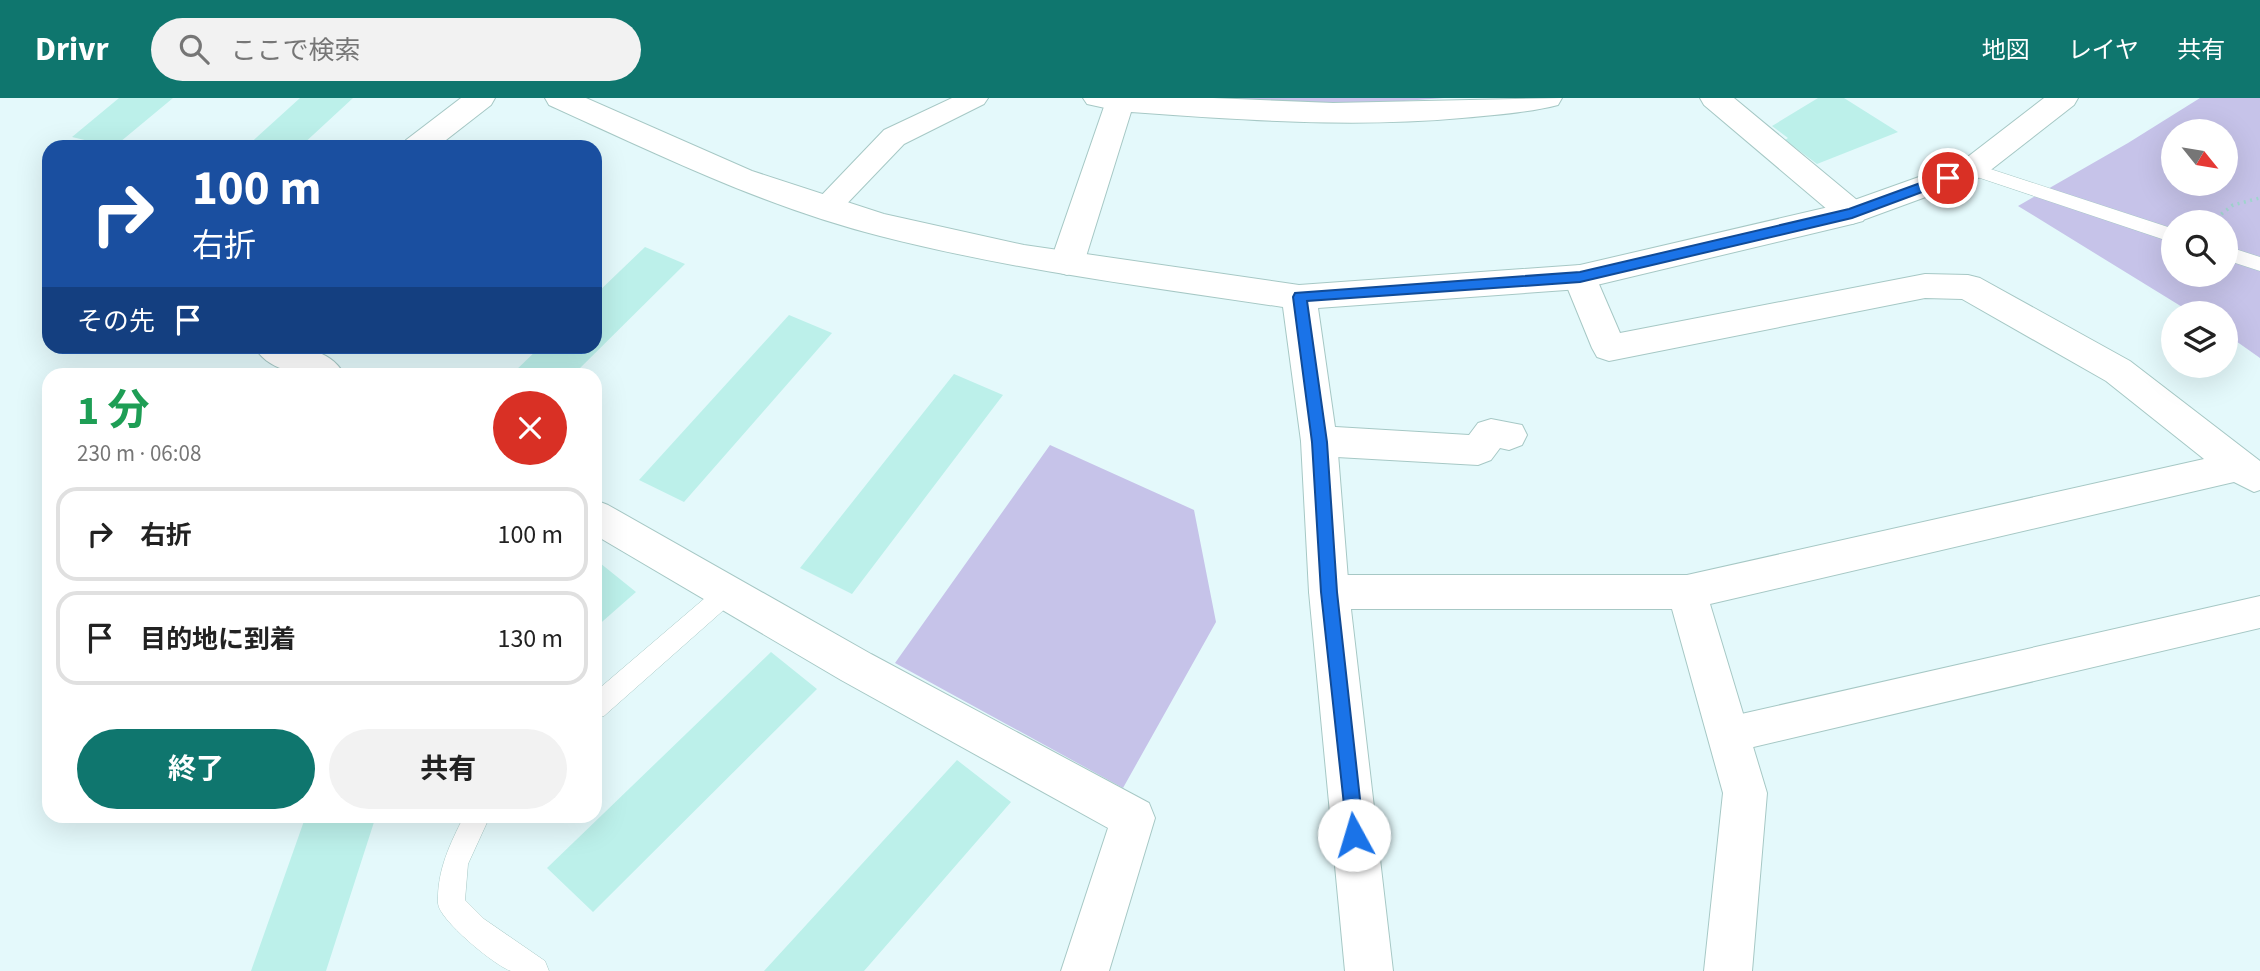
<!DOCTYPE html>
<html lang="ja">
<head>
<meta charset="utf-8">
<style>
  :root { --surface:#fff; --page:#f2f2f2; --text:#222; --muted:#767676; --line:#e0e0e0; --accent:#0f766e }
  body { margin:0; font-family:"Source Sans 3","Noto Sans JP",sans-serif; background:var(--page); color:var(--text); height:100vh; display:flex; flex-direction:column; font-size:26px; white-space:nowrap }
  * { box-sizing:border-box; margin:0 }
  p { font-size:23px; color:var(--muted) }
  .icon { flex:none; width:38px; height:38px; fill:none; stroke:currentColor; stroke-width:2; stroke-linecap:round; stroke-linejoin:round }
  .map { position:relative; flex:1; overflow:hidden }
  .panel { position:absolute; left:42px; top:270px; width:560px; height:455px; display:flex; flex-direction:column; background:var(--surface); border-radius:21px; box-shadow:0 7px 28px #0002 }
  .panel>* { flex:none }
  .hud { position:absolute; left:42px; top:42px; width:560px; height:214px; border-radius:21px; box-shadow:0 7px 28px #0002; background:#1a4fa0; color:#fff; overflow:hidden }
  .needle { width:46px; rotate:120deg }
  .tools { position:absolute; left:2161px; top:21px; display:grid; gap:14px }
  .tools a { display:grid; place-items:center; width:77px; height:77px; border-radius:50%; background:var(--surface); box-shadow:0 7px 28px #0002; font-size:35px }
  .pin { position:absolute; display:grid; place-items:center; width:60px; height:60px; color:#fff; margin:-30px; border:4px solid #fff; border-radius:50%; box-shadow:0 2px 7px #0007 }
  .me { position:absolute; width:77px; margin:-38px; rotate:354deg; stroke-linejoin:round; filter:drop-shadow(0 0 5px #0008) }
  .turn { display:flex; align-items:center; gap:24px; height:147px; padding:0 35px; font-size:32px }
  .turn .icon { width:91px; height:91px; stroke-width:2.5 }
  .turn b { display:block; font-size:49px; line-height:60px }
  .then { display:flex; align-items:center; height:66px; padding:0 35px; background:#0003; gap:14px; font-size:26px }
  .round { display:grid; place-items:center; flex:none; width:74px; height:74px; border-radius:37px; background:var(--page) }
  .head { display:flex; align-items:center; justify-content:space-between; height:119px; padding:0 35px }
  h1 { font-size:42px; font-weight:700; line-height:52px; color:#1e9e55 }
  .action { display:flex; gap:14px; margin-top:auto; padding:14px 35px }
  .action a { flex:1; height:80px; border-radius:42px; background:var(--accent); color:#fff; font-size:28px; font-weight:700; line-height:80px; text-align:center }
  .action a+a { background:var(--page); color:var(--text) }
  ul { padding:0; list-style:none }
  li { display:flex; align-items:center; gap:21px; height:94px; margin:0 14px 10px; padding:0 21px; border:4px solid var(--line); border-radius:21px }
  li div { flex:1 }
  li b { display:block; font-size:26px }
  li em { font-style:normal }
  header { display:flex; align-items:center; gap:42px; box-sizing:border-box; height:98px; padding:0 35px; background:var(--accent); color:#fff }
  header strong { font-size:33px }
  nav { display:flex; gap:38px; margin-inline-start:auto; font-size:24px }
  .search { width:490px; height:63px; background:var(--page); display:flex; align-items:center; gap:18px; box-sizing:border-box; padding:0 24px; border-radius:38px; color:var(--muted); font-size:26px }
  .map>svg:first-child { display:block }
  .green { fill:#c6c3e9; fill-rule:evenodd }
  .building { fill:#bcf0ea }
  .lines { fill:none; stroke-linecap:round; stroke-linejoin:round }
  .service-casing { stroke:#a6c8c5; stroke-width:1 }
  .pedestrian-casing { stroke:#a6c8c5; stroke-width:2 }
  .minor-casing { stroke:#a6c8c5; stroke-width:2 }
  .tertiary-casing { stroke:#a6c8c5; stroke-width:2 }
  .path { stroke:#a0d5ce; stroke-width:3.5; stroke-dasharray:2 4.5; stroke-linecap:butt }
  .service { fill:#fff; fill-rule:evenodd }
  .pedestrian { fill:#fff; fill-rule:evenodd }
  .minor { fill:#fff; fill-rule:evenodd }
  .tertiary { fill:#fff; fill-rule:evenodd }
  .route { fill:#1a73e8; stroke:#114b97; stroke-width:2 }
</style>
</head>
<body>
<header>
<strong>Drivr</strong>
<div class="search"><svg class="icon" aria-label="search" viewBox="0 0 24 24"><circle cx="10" cy="10" r="6"/><path d="M15 15l6 6"/></svg>ここで検索</div>
<nav><a>地図</a><a>レイヤ</a><a>共有</a></nav>
</header>
<div class="map">
<svg width="2260" height="873" viewBox="0 0 2260 873">
  <rect width="100%" height="100%" fill="#e4f9fb"/>
  <path class="green" d="M1210,0H1444L1338,8Z
    M2200,0H2260V260L2226,236V215H2192L2018,108L2128,45ZM2174,33H2226V86H2174ZM2174,124H2226V177H2174Z
    M1050,347L1194,412L1216,524L1123,690L895,565Z"/>
  <path class="building" d="M119,0H173L114,49L72,39Z
    M300,0H353L300,49H246Z
    M1818,0H1844L1898,34L1817,66L1785,42L1788,40L1772,28Z
    M645,149L685,166L574,276H512L541,248H595V197Z
    M789,217L832,235L684,404L639,382Z
    M954,276L1003,297L852,496L800,470Z
    M595,461L636,494L595,530Z
    M771,554L817,591L593,814L547,770Z
    M957,662L1011,704L864,873H764Z
    M375,721L326,873H251L304,723Z"/>
  <g class="lines">
    <g class="service-casing">
      <path id="service" d="M1972,65L2174,131V145L1965,75L1963,71L1965,67Z
        M2226,148L2260,159V173L2226,162Z
        M727,485L735,488L739,495L735,502L604,618L595,621V594L719,488Z
        M464,718H490L468,766L465,802L484,821L545,863L549,873C538,873 521,873 511,873C495,868 438,821 438,805C437,772 450,746 464,718Z"/>
    </g>
    <g class="pedestrian-casing">
      <path id="pedestrian" d="M952,0H988L984,6L904,46L837,116L827,119L817,116L812,109L817,102L884,32Z
        M1083,0H1130L1133,4L1129,10L1119,13L1087,6Z
        M2260,498V530L1728,655L1714,650L1709,637L1714,624L1728,619Z"/>
    </g>
    <g class="minor-casing">
      <path id="minor" d="M461,0H495L491,7L437,49H402L406,42Z
        M1107,0H1213L1333,5L1562,0L1558,7C1527,15 1494,17 1462,20C1352,30 1241,22 1131,14L1084,165L1079,173L1067,177L1055,173L1050,165Z
        M1700,0H1734L1863,107L1868,115L1863,123L1852,126L1841,123L1704,7Z
        M1580,167L1592,170L1620,235L1925,176L1968,177L1980,180L2130,263L2260,363V392L2254,394L2234,384L1710,506L1767,695L1752,873H1704L1723,695L1672,511H1329L1315,506L1309,494L1315,482L1329,477H1687L2204,361L2106,283L1962,201L1925,200L1609,263L1597,259L1592,250L1563,179L1568,170Z
        M254,248C284,248 327,245 344,276C315,279 270,278 254,248Z
        M1491,321L1522,327L1527,337L1522,347L1509,352L1500,350L1491,362L1478,367L1319,358L1306,353L1301,343L1306,333L1319,328L1469,337L1478,325Z
        M595,402L608,407L871,556L1149,705L1155,720L1109,873H1061L1108,730L841,582L595,437Z"/>
    </g>
    <g class="tertiary-casing">
      <path id="tertiary" d="M545,0H586L752,73L884,116L1024,147L1299,187L1580,167L1846,105L1961,64L2044,0H2078L2074,7L1983,78L1852,126L1580,191L1318,210L1337,343L1349,494L1393,873H1345L1309,494L1301,343L1283,209C1148,189 1013,172 880,138C765,109 657,56 549,7Z"/>
    </g>
    <path class="path" d="M2211,124L2233,107L2260,100"/>
    <use href="#service" class="service"/>
    <use href="#pedestrian" class="pedestrian"/>
    <use href="#minor" class="minor"/>
    <use href="#tertiary" class="tertiary"/>
  </g>
  <path class="route" d="M1948,75L1954,80L1952,83L1852,120L1580,184L1307,203L1327,344L1337,494L1364,737L1361,744L1354,746L1348,744L1321,494L1312,344L1293,199L1295,195L1580,174L1849,111Z"/>
</svg>
<div class="tools">
<a><svg class="needle" viewBox="-14 -14 28 28"><path d="M0-13l5 13h-10z" fill="#e53935"/><path d="M0 13l5-13h-10z" fill="#767676"/></svg></a>
<a><svg class="icon" aria-label="search" viewBox="0 0 24 24"><circle cx="10" cy="10" r="6"/><path d="M15 15l6 6"/></svg></a>
<a><svg class="icon" aria-label="layers" viewBox="0 0 24 24"><path d="M12 4l9 5-9 5-9-5zM3 14l9 5 9-5"/></svg></a>
</div>
<div class="pin" style="left:1948px;top:80px;background:#d93025"><svg class="icon" aria-label="arrive" viewBox="0 0 24 24"><path d="M6 21V4h12l-3 4 3 4H6"/></svg></div>
<svg class="me" style="left:1354px;top:737px" viewBox="-20 -20 40 40"><circle r="19" fill="#fff"/><path d="M0-13L10 11 0 6-10 11z" fill="#1a73e8"/></svg>
<div class="hud">
<div class="turn"><svg class="icon" aria-label="right" viewBox="0 0 24 24"><path d="M7 20v-9h11M14 6l5 5-5 5"/></svg><div><b>100 m</b>右折</div></div>
<div class="then">その先<svg class="icon" aria-label="arrive" viewBox="0 0 24 24"><path d="M6 21V4h12l-3 4 3 4H6"/></svg></div>
</div>
<section class="panel">
<div class="head"><div><h1>1 分</h1><p>230 m · 06:08</p></div><a class="round" style="background:#d93025;color:#fff"><svg class="icon" aria-label="close" viewBox="0 0 24 24"><path d="M6 6l12 12M18 6L6 18"/></svg></a></div>
<ul>
<li><svg class="icon" aria-label="right" viewBox="0 0 24 24"><path d="M7 20v-9h11M14 6l5 5-5 5"/></svg><div><b>右折</b></div><em>100 m</em></li>
<li><svg class="icon" aria-label="arrive" viewBox="0 0 24 24"><path d="M6 21V4h12l-3 4 3 4H6"/></svg><div><b>目的地に到着</b></div><em>130 m</em></li>
</ul>
<div class="action"><a>終了</a><a>共有</a></div>
</section>
</div>
</body>
</html>
